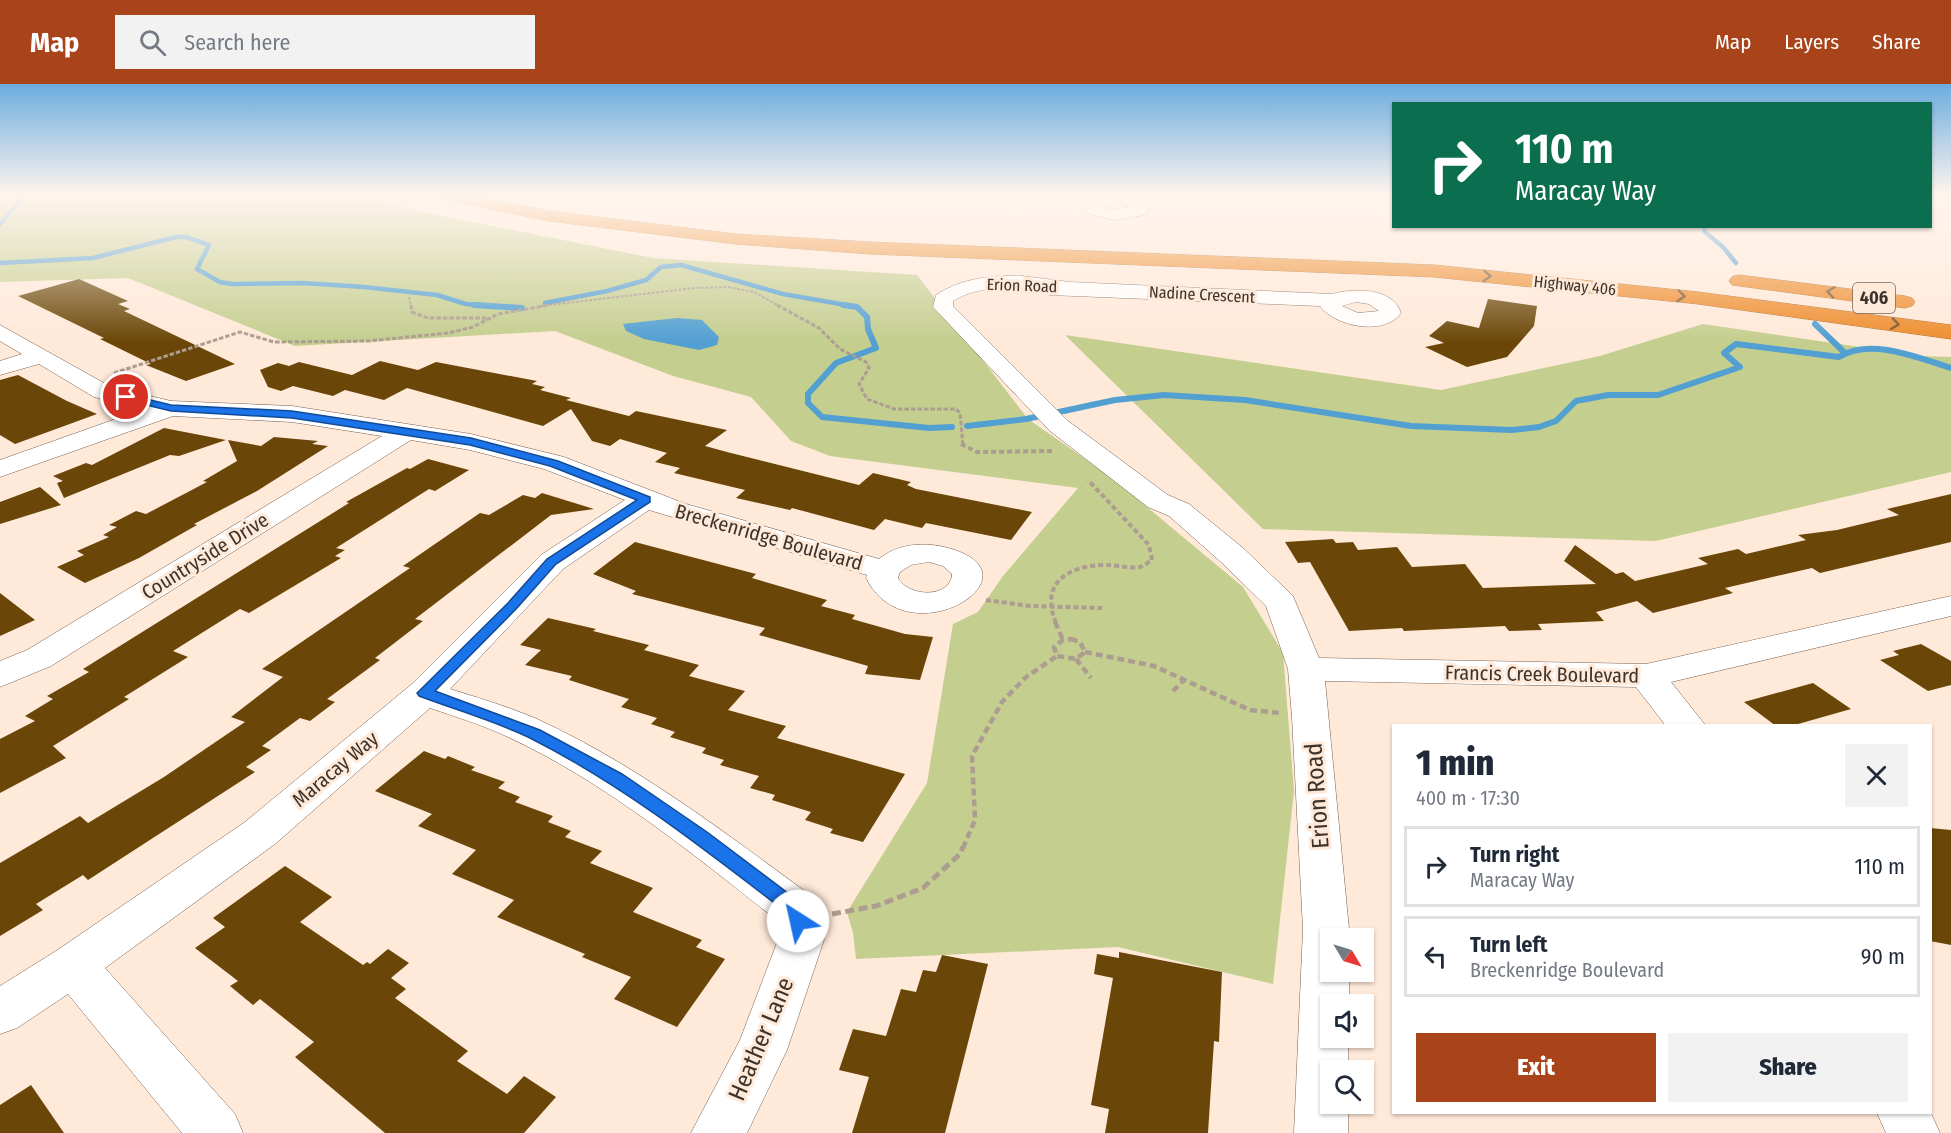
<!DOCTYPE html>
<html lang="en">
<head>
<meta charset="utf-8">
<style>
  :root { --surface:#fff; --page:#f2f2f3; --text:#1f2937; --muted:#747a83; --line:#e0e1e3; --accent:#a9431a }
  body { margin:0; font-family:"Fira Sans Condensed",sans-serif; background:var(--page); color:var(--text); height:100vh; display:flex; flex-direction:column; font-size:22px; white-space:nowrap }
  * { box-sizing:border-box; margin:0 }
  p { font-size:20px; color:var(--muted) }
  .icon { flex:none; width:33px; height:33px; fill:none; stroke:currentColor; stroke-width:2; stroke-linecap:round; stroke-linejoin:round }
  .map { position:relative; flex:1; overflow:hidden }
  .drawer { position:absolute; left:1392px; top:640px; width:540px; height:390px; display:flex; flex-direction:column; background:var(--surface); border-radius:0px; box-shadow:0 2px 4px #0004 }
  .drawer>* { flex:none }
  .guide { position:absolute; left:1392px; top:18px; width:540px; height:126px; border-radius:0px; box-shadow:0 2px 4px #0004; background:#0b6e4f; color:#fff; overflow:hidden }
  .needle { width:39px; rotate:128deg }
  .fabs { position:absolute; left:1320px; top:844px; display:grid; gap:12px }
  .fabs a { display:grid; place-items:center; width:54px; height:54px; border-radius:0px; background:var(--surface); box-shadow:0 2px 4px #0004; font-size:30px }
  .pin { position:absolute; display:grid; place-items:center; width:51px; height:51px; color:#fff; margin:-26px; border:3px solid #fff; border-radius:50%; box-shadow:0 2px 6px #0007 }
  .me { position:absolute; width:66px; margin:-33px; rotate:325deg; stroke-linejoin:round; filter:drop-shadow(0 0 4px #0008) }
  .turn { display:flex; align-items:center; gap:21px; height:126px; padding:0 24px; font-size:27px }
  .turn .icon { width:78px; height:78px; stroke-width:2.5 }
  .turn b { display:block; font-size:42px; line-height:51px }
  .round { display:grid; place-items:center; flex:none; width:63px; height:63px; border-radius:0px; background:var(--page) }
  .headline { display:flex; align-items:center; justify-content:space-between; height:102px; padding:0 24px }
  h1 { font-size:36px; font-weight:800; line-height:45px }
  .cta { display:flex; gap:12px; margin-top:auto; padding:12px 24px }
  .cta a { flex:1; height:69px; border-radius:0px; background:var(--accent); color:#fff; font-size:24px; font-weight:800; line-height:69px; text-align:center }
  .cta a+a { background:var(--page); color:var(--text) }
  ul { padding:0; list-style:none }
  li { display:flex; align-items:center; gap:18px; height:81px; margin:0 12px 9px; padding:0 12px; border:3px solid var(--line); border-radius:0px }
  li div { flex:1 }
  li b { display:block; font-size:22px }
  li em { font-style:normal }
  header { display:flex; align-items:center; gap:36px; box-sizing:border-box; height:84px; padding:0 30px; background:var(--accent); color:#fff }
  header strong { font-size:28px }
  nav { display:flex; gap:33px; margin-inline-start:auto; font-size:21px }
  .search { width:420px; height:54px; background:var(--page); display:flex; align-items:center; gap:15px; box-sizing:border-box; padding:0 21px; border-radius:0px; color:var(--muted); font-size:22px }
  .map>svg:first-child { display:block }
  .green { fill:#c4ce8f }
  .water { fill:#529fd2 }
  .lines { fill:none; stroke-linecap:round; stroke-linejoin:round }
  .stream-far1 { stroke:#529fd2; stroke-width:4.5 }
  .stream { stroke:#529fd2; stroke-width:6 }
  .building { fill:#6a4708 }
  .minor-casing { stroke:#776050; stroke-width:1 }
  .highway-casing { stroke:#b06e2d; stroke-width:1 }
  .path-far4 { stroke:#ad9c90; stroke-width:2; stroke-dasharray:3 1.5; stroke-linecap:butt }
  .path-far3 { stroke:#ad9c90; stroke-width:3; stroke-dasharray:4.5 2; stroke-linecap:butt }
  .path-far2 { stroke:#ad9c90; stroke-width:4; stroke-dasharray:5 3; stroke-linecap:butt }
  .path-far1 { stroke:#ad9c90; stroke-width:4.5; stroke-dasharray:7 4; stroke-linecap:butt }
  .path { stroke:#ad9c90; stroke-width:5; stroke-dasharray:9 4.5; stroke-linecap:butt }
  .minor { fill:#fff; fill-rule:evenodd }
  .highway { fill:#ee8d2e; fill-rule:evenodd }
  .oneway { stroke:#7b522c }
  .route { fill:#1a73e8; stroke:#114b97; stroke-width:1.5 }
  .labels { text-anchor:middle; stroke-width:6; stroke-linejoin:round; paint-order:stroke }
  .far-street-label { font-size:16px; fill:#3d332b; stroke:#ffe9d9 }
  .shield { fill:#ffe9d9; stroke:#776a5f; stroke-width:1.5 }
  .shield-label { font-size:18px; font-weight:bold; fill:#3d332b }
  .street-label { font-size:20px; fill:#3d332b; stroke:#ffe9d9 }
  .near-street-label { font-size:24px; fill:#3d332b; stroke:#ffe9d9 }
</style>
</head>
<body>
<header>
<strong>Map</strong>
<div class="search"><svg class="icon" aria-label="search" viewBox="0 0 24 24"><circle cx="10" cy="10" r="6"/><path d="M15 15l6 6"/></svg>Search here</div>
<nav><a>Map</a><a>Layers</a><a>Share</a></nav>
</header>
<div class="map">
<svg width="1951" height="1049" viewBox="0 0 1951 1049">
  <rect width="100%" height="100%" fill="#ffe9d9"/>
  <path class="green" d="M0,111H371L412,126L653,174L917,191L1028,335L1111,393L1243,503L1283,569L1294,707L1273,900L1118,863L856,875L853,849L847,828L927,699L953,540L978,528L1003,492L1078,404L830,372L791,357L751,313L673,292L555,247L295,262L128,194L0,198Z
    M1703,240L1922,272L1951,273V388L1656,457L1263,445L1065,251L1441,306L1600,272Z"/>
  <path class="water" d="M677,234L702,236L719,253L717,261L699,266L644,255L626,247L623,240Z"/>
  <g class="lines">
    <path class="stream-far1" d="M0,140L25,111
      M1704,142L1705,148L1723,163L1736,179
      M0,179L93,174L176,153H186L209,161L197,185L220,198L232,200L303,199L364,203L437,211L466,220L495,222
      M545,219L607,207L646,196L661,183L681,181L783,210L852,222"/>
    <path class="stream" d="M474,221L522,224
      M843,221L857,223L867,233L868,245L876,264L836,279L808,310V319L822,333L929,344L952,343
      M1815,240L1844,268
      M967,342L1026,335L1115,316L1164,311L1245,316L1411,342L1512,346L1539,343L1556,337L1576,317L1608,311H1658L1740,283L1724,269L1736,260L1839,273C1871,253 1918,274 1951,284"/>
  </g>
  <path class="building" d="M79,195L128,217L118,220L130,225L124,227L235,280L186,297L146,281L151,280L100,255L104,254L18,212Z
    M1488,215L1537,222L1534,242L1507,273L1467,283L1425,263L1444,259L1429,252L1447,237L1479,244Z
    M380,277L418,286L436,278L537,297L532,300L545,303L540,306L571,314L566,316L629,332L636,327L727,346L705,362L727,368L859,401L873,389L911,398L907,401L916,405L1032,428L1011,456L926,439L922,444L885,435L874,446L792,424L790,426L736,414L745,406L674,389L680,384L655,378L667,369L620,355L610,362L592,357L571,325L543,342L407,304L384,316L345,306L333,312L293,302L281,307L268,303L260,286L278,279L289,282L299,278L352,291Z
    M18,291L67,317L97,330L15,360L0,351V296Z
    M164,344L226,356L179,372L170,371L64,414L57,399L63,397L53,392L86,379L92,381Z
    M274,353L318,357L312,360L328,362L257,407L194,440L197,441L139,474L85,499L57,483L84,471L77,467L109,453L103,451L117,443L109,441L136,427L146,430L207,398L203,397L237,377L228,356L261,362Z
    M428,375L469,386L435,407L429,405L336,464L345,466L335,472L341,474L249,529L240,525L173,567L188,573L124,613L129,615L53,662L66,674L0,709V655L35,637L25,632L53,615L47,612L89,588L83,585L349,419L346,418L407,384L410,385Z
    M40,403L61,421L0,440V418Z
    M542,409L594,425L551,431L415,535L423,537L375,574L380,576L327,615L335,618L310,637L300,634L262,662L271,666L246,683L255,688L88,796L83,791L36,820L43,826L0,852V779L80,732L88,739L164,693L245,638L231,633L283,593L262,585L410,484L403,482L480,429L489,431L523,411L535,414Z
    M1951,410V458L1820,489L1812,484L1725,504L1733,509L1653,529L1637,517L1596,528L1604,537L1538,540L1542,546L1509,547L1505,542L1404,547L1402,544L1349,547L1310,478L1298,479L1285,458L1333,455L1336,459L1353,458L1358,466L1397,463L1412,483L1465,480L1483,504L1596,500L1564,477L1575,461L1616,490L1623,488L1635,497L1708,480L1698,474L1738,465L1746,470L1806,456L1798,451L1837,446L1899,431L1887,425Z
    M635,458L756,490L752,494L827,516L821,522L855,531L852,535L905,550L933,553L920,596L865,590L868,582L759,551L765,544L632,510L636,507L593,490Z
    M0,509L35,536L0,552Z
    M548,534L596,545L593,547L649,561L644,566L699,581L689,592L745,607L728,626L786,642L777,654L905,690L863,758L830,749L833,745L805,736L811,728L772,716L775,711L750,704L759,692L720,681L724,676L702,669L706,664L670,653L675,648L651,640L657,634L621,623L629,615L569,596L572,592L525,581L541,566L520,561Z
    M1921,560L1951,577V601L1928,607L1880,576L1899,571L1893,567Z
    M1813,599L1851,625L1791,642H1776L1744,618Z
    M424,667L445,675L448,672L475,683L471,686L505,698L498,704L520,713L515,718L553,732L548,738L571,747L565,753L602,767L590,779L653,804L633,828L702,856L696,863L725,875L677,943L614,915L631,893L582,873L585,870L497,833L514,816L452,790L476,766L418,742L432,730L375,707Z
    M1930,744L1951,746V861L1930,857Z
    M285,782L332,813L300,838L363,881L367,878L370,880L388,865L409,879L391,894L406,905L395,914L468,967L457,977L507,1010L524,992L556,1013L524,1049H385L295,973L314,958L260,915L253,921L230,902L238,897L195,864L225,843L213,834Z
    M1119,868L1222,888L1219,958L1214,957L1208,1049H1105L1109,1025L1091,1021L1113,894L1094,890L1097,870L1119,874Z
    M942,871L988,880L945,1049H852L869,993L839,986L853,945L886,952L901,905L916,908L923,886L936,888Z
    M31,1001L64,1049H0V1021Z"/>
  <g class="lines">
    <g class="minor-casing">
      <path id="minor" d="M1101,111H1135L1145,119L1148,127L1145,131L1113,136L1087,129L1085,125L1089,116ZM1120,115L1129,123L1114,126L1103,123Z
        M1022,192L1070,198L1332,210C1353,204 1393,203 1401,229C1384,253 1334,242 1320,222L1050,211L1043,209L1040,205C1010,203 979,201 953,217V222L1068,337L1168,411L1189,420L1243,464L1293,512L1319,574L1646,580L1951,512V532L1671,598L1706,642H1666L1636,603L1325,597L1349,845V855H1330V888H1349V921H1330V954H1348V987H1330V1020H1348V1049H1294L1303,845L1292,633L1288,585L1266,522L1221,478L1169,432L1148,423L1050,347L933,223L936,211C962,194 992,191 1022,192ZM1356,218L1369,220L1379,227L1358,229L1342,222Z
        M0,241L111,303L171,317L292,322L471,350L564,373L686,420L879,475C897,460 923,458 944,463C1050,488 908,578 866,494L867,491L649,426L563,485L450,605C479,614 509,623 537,635C635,680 723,747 810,811L817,824L824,856L787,966L747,1049H691L740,956L778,856L773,833C690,768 605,698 508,653C483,641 456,633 430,624L275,760L105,884L235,1030L243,1049H182L68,910L17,944L0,950V902L56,867L245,738L412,600L541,471L625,416L544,385L470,366L411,356L51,582L0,603V577L27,566L382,352L292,338L173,332L0,393V376L144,325L94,313L39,280L0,291V277L22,270L0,257ZM929,478L943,482L952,490C951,514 909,514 898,494L900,488L911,481Z
        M1930,1027L1940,1049H1886L1877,1029H1930Z"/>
    </g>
    <g class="highway-casing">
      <path id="highway" d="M438,111H471L549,127L736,150L870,158L1434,181L1698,208L1951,241V255L1698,220L1434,193L870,170L736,160L549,137L446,116Z
        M1739,191L1905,212L1912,214L1915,218L1912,222L1905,224L1732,201L1729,197L1732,193Z"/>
    </g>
    <path class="path-far4" d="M409,213L411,222
      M540,222L694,204L728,203L754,208L779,222"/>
    <path class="path-far3" d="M411,221L412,228L428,234H487
      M777,221L819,244L840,265L866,278L869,284L859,300L867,315L894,325H956L960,329L963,362
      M114,289L240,248L274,258L368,257L448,249L473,243L498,230L549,221"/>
    <path class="path-far2" d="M961,360L977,368L1052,367
      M986,516L1030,522L1102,524
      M1056,539C1039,498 1069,481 1107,481C1117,481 1130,485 1140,483C1144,482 1148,478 1152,476L1149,461L1088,396"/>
    <path class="path-far1" d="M1055,538L1063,556
      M1071,555L1080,558L1085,568L1076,575L1057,572L1054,563L1063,556Z
      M1085,568L1154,582L1250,626L1280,629
      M1076,575L1091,594
      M1173,607L1184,596
      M963,764L975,736L972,672L1002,618L1026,593L1057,572"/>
    <path class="path" d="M832,830L876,822L923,804L960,770L963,763"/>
    <use href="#minor" class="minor"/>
    <use href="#highway" class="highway"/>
  </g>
  <defs><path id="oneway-chevron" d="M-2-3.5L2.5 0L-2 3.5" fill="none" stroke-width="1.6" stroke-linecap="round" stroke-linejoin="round" transform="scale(1.5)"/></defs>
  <g class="oneway">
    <use href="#oneway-chevron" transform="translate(1487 192) rotate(5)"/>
    <use href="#oneway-chevron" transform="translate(1831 208) rotate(-172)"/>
    <use href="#oneway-chevron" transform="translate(1681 212) rotate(6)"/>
    <use href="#oneway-chevron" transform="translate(1895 240) rotate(8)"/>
  </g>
  <linearGradient id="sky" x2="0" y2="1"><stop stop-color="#6cacdf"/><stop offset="0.43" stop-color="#fff5ee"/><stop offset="1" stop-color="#fff5ee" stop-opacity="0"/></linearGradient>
  <rect width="1951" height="258" fill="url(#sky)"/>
  <path class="route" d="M126,310L171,321L292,327L471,354L558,377L650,413V418L556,480L517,524L435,607L540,646L622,690L707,748L801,819L807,837L804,843L798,845L791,843L786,828C704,765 623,701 530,654C495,637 456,626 419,612L417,609L508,519L547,475L637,416L550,382L470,361L292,334L171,327L122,315L120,313Z"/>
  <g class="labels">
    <g class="far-street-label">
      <text transform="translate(1022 201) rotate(2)" y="6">Erion Road</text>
      <text transform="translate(1575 201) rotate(6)" y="6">Highway 406</text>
      <text transform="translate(1202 210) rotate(3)" y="6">Nadine Crescent</text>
    </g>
    <rect class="shield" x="1853" y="199" width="42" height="30" rx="4.5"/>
    <g class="shield-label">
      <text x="1874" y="220">406</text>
    </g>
    <g class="street-label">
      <text transform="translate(769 453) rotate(16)" y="7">Breckenridge Boulevard</text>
      <text transform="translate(205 472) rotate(-32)" y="7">Countryside Drive</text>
      <text transform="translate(1542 590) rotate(1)" y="7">Francis Creek Boulevard</text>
      <text transform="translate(335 685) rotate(-40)" y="7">Maracay Way</text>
    </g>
    <g class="near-street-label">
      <text transform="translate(1317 712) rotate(-94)" y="8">Erion Road</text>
      <text transform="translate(761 955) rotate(-67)" y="8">Heather Lane</text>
    </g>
  </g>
</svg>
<div class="fabs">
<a><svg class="needle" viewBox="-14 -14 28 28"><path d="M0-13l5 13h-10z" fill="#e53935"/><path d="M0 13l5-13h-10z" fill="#747a83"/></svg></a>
<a><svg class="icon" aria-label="sound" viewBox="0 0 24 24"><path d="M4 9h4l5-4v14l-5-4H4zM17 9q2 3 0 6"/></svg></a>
<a><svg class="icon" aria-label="search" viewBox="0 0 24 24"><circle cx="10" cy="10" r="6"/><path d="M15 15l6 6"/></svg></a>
</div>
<div class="pin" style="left:126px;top:313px;background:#d93025"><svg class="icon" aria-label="arrive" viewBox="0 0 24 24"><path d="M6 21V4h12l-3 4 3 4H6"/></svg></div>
<svg class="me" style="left:798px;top:837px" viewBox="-20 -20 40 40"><circle r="19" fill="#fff"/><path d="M0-13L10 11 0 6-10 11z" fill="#1a73e8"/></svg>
<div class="guide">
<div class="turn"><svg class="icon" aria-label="right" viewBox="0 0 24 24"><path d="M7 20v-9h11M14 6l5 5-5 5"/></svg><div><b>110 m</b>Maracay Way</div></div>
</div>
<section class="drawer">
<div class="headline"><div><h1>1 min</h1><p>400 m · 17:30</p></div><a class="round"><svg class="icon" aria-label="close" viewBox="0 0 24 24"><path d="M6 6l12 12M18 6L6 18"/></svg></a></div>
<ul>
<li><svg class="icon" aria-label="right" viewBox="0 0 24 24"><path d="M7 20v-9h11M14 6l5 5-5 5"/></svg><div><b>Turn right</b><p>Maracay Way</p></div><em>110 m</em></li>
<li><svg class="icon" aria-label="left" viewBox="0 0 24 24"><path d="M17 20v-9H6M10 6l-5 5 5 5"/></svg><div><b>Turn left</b><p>Breckenridge Boulevard</p></div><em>90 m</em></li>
</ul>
<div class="cta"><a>Exit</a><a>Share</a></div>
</section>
</div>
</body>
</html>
